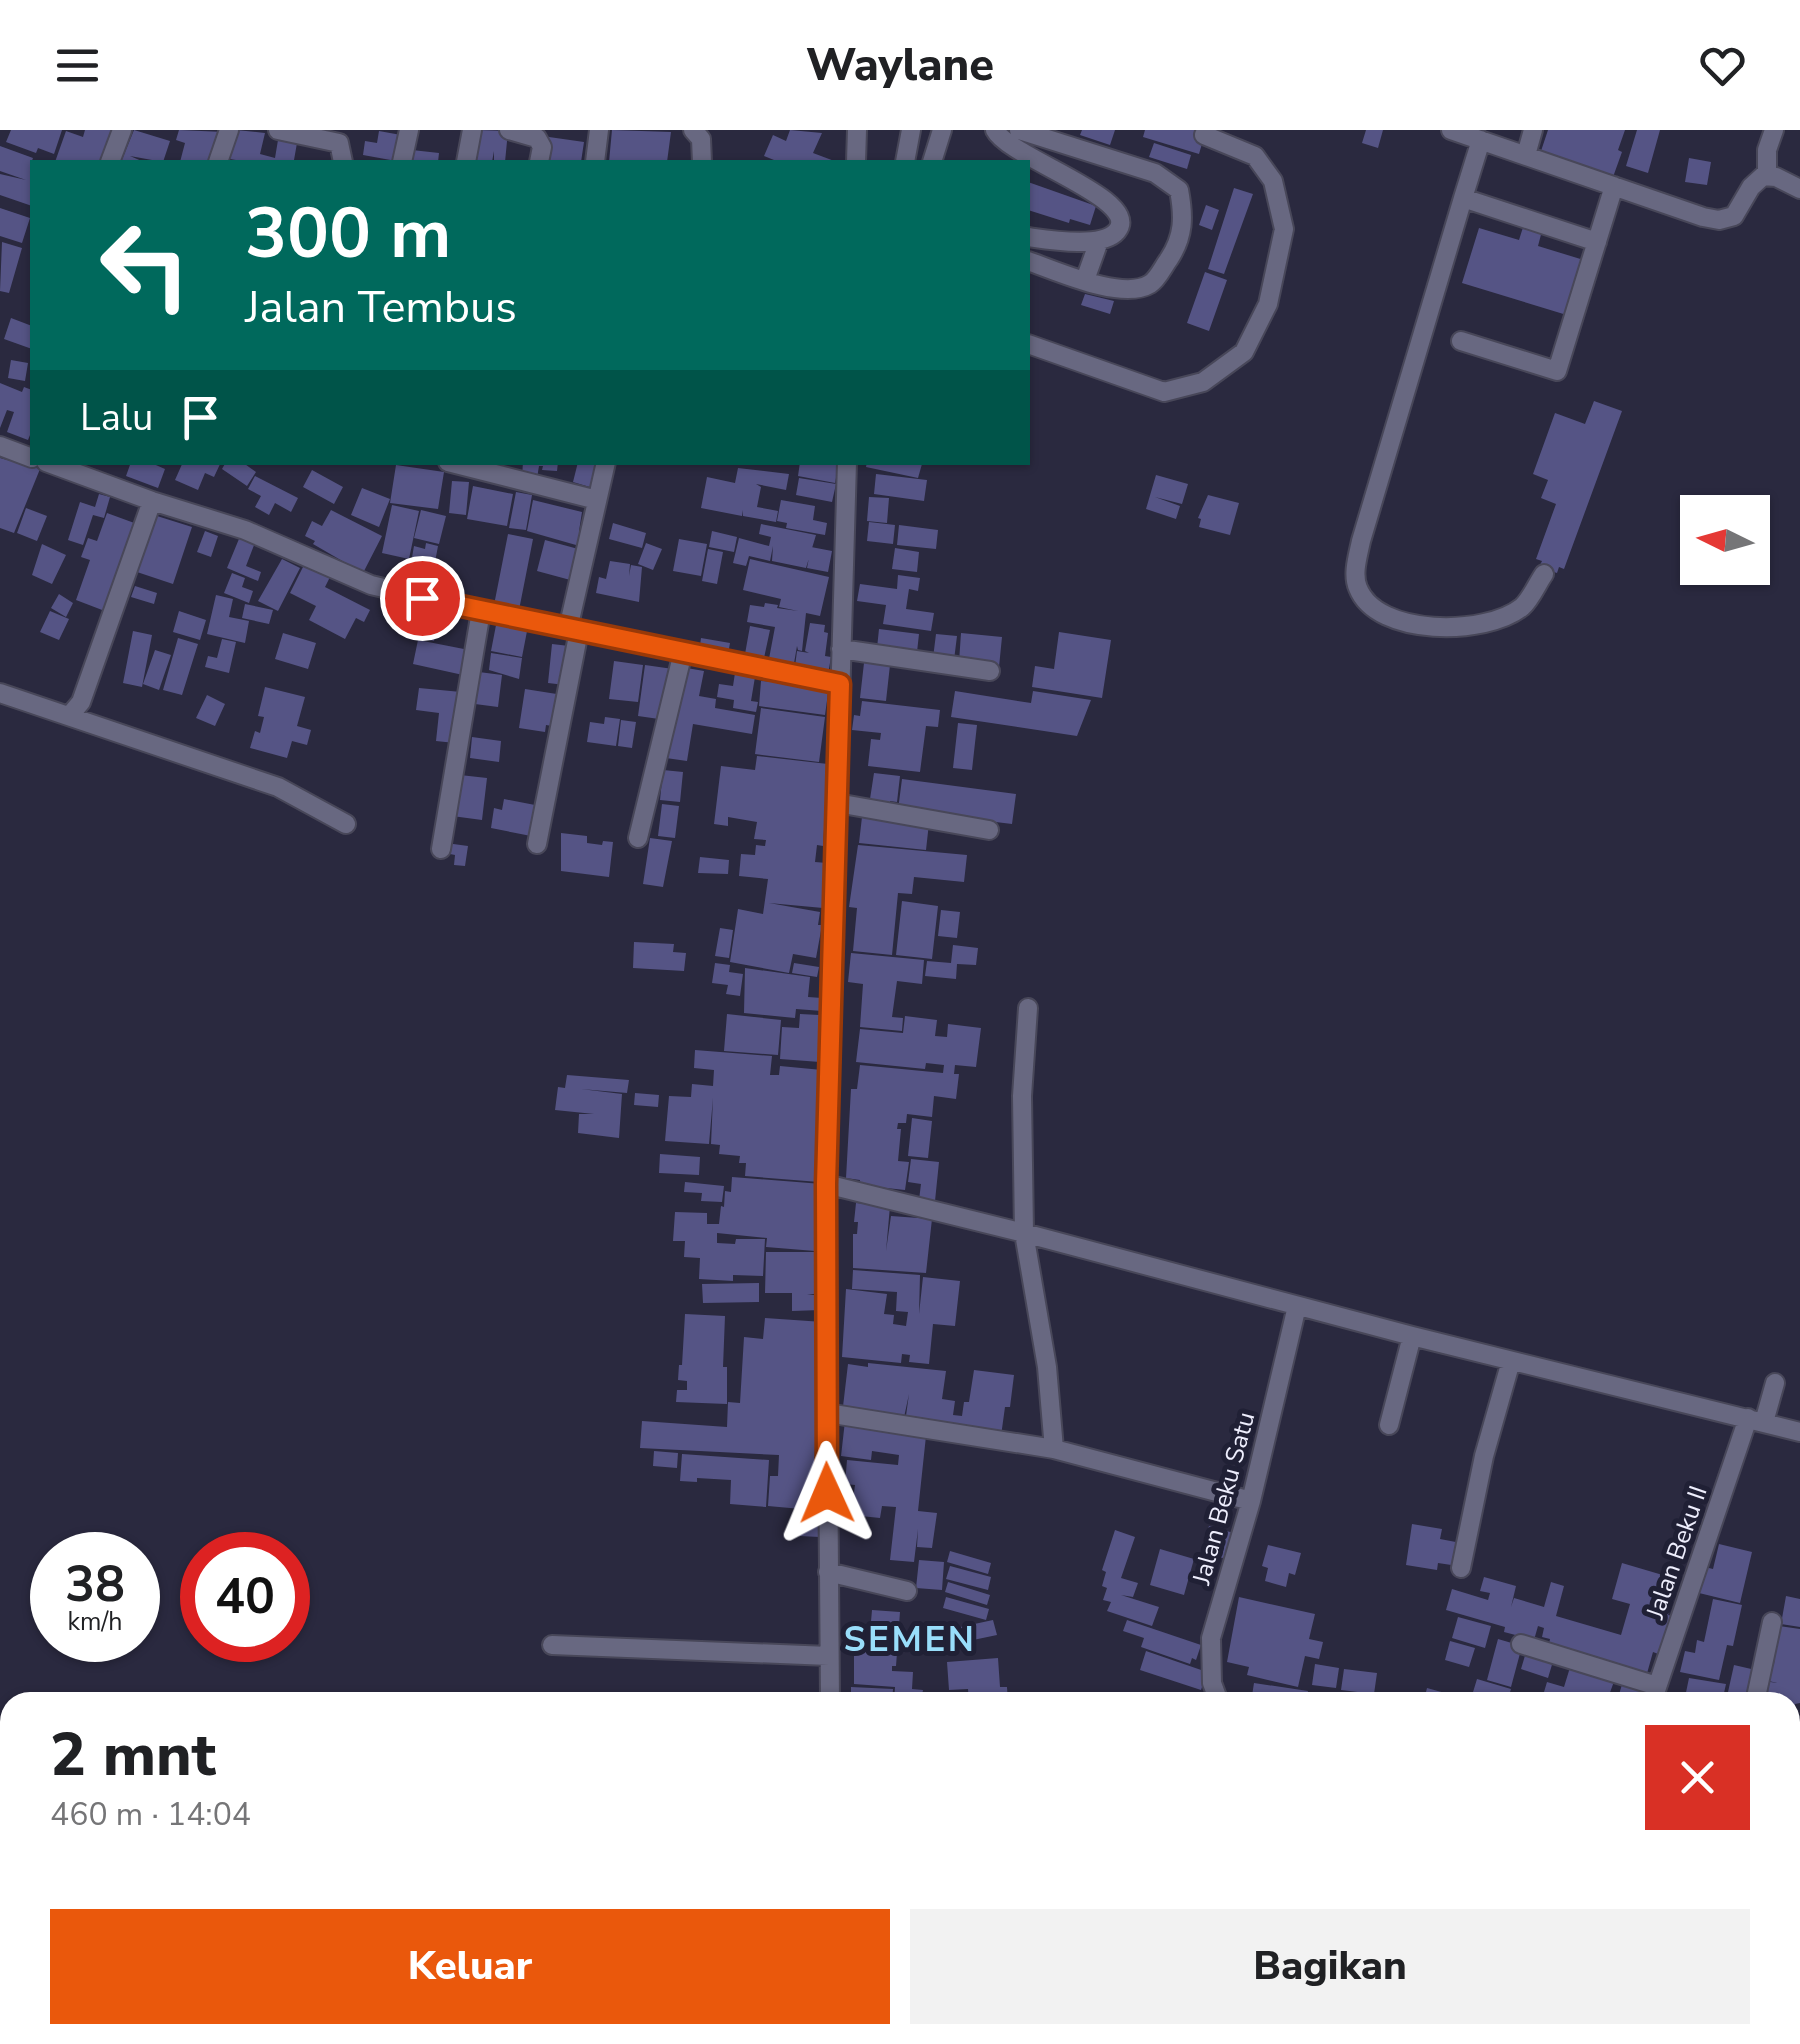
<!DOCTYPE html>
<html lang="id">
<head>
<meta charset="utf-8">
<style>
  :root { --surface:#fff; --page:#f2f2f2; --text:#202124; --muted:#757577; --accent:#ea580c }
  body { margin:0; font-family:"Nunito Sans",sans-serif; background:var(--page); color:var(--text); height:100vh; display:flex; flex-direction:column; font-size:38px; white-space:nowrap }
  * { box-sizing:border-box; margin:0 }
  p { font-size:32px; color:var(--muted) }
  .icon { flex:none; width:55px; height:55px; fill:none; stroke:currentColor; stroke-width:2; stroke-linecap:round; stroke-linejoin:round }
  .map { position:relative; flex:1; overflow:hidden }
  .sheet { position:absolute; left:0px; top:1562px; width:1800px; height:352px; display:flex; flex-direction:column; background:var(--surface); border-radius:30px 30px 0 0; box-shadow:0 2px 8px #0004 }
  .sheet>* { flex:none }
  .guide { position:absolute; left:30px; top:30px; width:1000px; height:305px; border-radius:0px; box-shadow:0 2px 8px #0004; background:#00695c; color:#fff; overflow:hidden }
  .needle { width:65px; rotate:275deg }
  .controls { position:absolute; left:1680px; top:365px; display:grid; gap:20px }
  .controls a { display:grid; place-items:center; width:90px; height:90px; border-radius:0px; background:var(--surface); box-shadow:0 2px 8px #0004; font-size:50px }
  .speed { position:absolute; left:30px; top:1402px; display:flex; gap:20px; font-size:50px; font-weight:700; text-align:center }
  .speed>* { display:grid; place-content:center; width:130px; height:130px; border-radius:50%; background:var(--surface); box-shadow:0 2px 8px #0004; line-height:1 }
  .speed small { font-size:25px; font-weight:400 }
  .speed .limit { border:15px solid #d22; background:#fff; color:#111 }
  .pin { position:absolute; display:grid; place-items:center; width:85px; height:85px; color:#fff; margin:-42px; border:5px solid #fff; border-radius:50%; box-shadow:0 2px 10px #0007 }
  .me { position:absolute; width:110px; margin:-55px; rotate:359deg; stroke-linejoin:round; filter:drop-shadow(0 0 8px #0008) }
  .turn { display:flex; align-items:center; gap:35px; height:210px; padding:0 50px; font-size:45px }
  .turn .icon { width:130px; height:130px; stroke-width:2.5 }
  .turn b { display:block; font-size:70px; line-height:85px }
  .then { display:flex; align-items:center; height:95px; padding:0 50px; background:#0003; gap:20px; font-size:38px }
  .round { display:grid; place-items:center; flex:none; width:105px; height:105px; border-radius:0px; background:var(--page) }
  .headline { display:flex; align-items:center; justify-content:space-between; height:170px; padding:0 50px }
  h1 { font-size:60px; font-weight:800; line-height:75px }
  .cta { display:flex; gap:20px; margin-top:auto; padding:20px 50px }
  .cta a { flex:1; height:115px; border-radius:0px; background:var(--accent); color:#fff; font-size:40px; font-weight:800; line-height:115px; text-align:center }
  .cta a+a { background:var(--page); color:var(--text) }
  header { display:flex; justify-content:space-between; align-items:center; height:130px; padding:0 50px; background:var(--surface); font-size:45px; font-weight:800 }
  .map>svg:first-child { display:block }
  .building { fill:#555485 }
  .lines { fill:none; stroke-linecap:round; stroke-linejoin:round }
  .minor-casing { stroke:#484759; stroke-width:22 }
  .minor { stroke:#686881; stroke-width:18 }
  .route-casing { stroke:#983908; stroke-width:25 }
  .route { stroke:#ea580c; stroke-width:18 }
  .labels { text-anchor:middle; stroke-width:10; stroke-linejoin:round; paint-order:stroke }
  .street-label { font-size:25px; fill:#eeeefd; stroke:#202035 }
  .district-label { font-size:35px; font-weight:bold; letter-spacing:2.5px; fill:#99defb; stroke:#202035 }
</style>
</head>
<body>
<header><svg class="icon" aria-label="menu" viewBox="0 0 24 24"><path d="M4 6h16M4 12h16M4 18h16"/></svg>Waylane<svg class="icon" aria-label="heart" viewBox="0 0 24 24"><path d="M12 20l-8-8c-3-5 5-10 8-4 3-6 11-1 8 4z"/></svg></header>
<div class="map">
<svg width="1800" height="1914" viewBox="0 0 1800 1914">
  <rect width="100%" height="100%" fill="#2a293f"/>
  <path class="building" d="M11,0H62L54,24L38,18L36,23L6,12Z
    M85,0H116L105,32H55L66,1L83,7Z
    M134,0L170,11L163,32L130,26L144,32H121Z
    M179,0L224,2L214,32H180L185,13L176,10Z
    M236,0L265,3L260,24L275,28L278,10L297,13L294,30L247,32L230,29Z
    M477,0L508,1L505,32H494V21L492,32H473Z
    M612,0L671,2L667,32H609Z
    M790,0L822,3L813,23L837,32H779L764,26L773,5L786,11Z
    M1082,0H1115L1110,15L1080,5Z
    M1145,0H1206L1199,24L1143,7Z
    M1366,0H1383L1378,18L1362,13Z
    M1548,0H1625L1618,20L1622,22L1613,47L1541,21Z
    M1637,0H1660L1648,43L1626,36Z
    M379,1L401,5L396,31L363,25L365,11L377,13Z
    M549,7L584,12L581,32H546Z
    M1154,13L1191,25L1187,39L1149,27Z
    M0,16L33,28L30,36L32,76L0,65V44L26,50L0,41Z
    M412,20L439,23L438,32H410Z
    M1689,28L1711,32L1707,55L1685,52Z
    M1028,52L1096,76L1090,95L1070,89L1069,93L1028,80Z
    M1234,58L1253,64L1224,144L1208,139Z
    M1206,75L1219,80L1212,100L1199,95Z
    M0,78L30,88L22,113L0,106Z
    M1525,91L1543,97L1538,116L1587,131L1570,186L1462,153L1479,98L1519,110Z
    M2,112L22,118L9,163L0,161Z
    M1205,142L1227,150L1209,201L1187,193Z
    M1085,164L1114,171L1110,184L1081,175Z
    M11,188L32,196V219L4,209Z
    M11,230L28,233L25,251L8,248Z
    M0,253L22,262L24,257L32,260V300L28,310L7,302L14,282L7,280L0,298Z
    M1594,271L1622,281L1564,439L1559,437L1557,443L1539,437L1542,431L1536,429L1556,374L1541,368L1548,350L1533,344L1555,283L1585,294Z
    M0,328L40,339L14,403L0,398Z
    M131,332H149L165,339L158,358L126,346Z
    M183,332H221L214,347L205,343L198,360L175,350Z
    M226,332H242L256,342L247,356L222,339Z
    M523,332H558L557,341L542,340L543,336H539L537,348L522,347Z
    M578,332H599L593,358L573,352Z
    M800,332H839L835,353L798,346Z
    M867,332H915L922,334L918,348L866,337Z
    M396,335L444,342L438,379L390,373Z
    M738,338L789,344L786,360L756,354L761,357L757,377L778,381L776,392L743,386V380L742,386L701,378L707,347L735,353Z
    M312,340L343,357L334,374L303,357Z
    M876,344L927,350L924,371L874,364Z
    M1156,345L1188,354L1182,374L1155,367L1180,376L1176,389L1146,379Z
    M255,346L298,368L291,382L275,373L269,385L255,377L261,366L248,359Z
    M799,348L836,354L832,372L796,365Z
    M452,351L469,352L466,385L449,383Z
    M473,356L513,364L507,396L467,389Z
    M362,358L390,369L379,397L351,385Z
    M516,362L532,365L526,400L509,398Z
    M99,364L110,367L104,388L93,385L83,415L68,410L80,372L95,377Z
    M1208,365L1239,373L1230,405L1199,397L1201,389L1198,388Z
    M869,367L889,368L887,393L867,391Z
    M533,370L582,382L579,401L586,402L583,417L527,401Z
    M781,370L815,376L813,390L827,393L825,405L786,398L787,393L777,391Z
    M392,375L419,381L409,429L382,423Z
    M26,378L47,386L37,411L17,403Z
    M331,380L382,406L363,443L313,414L315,411L305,406L312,391L322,396Z
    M421,380L446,386L439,414L414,408Z
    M107,383L137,394L110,483L76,470L90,430L81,427L88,408L97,411Z
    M157,386L192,397L173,454L137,442Z
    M869,392L895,395L893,414L867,411Z
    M613,393L646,403L642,418L609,409Z
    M761,394L816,405L806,438L772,431L773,416L770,431L749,426L746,436L733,433L739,408L769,416L771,407L759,404Z
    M899,395L938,400L936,419L897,415Z
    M205,401L218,406L211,427L197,422Z
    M712,401L737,407L734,422L709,417Z
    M241,404L256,410L246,436L261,442L258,451L227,438Z
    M508,404L533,409L519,480L494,475Z
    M679,409L707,414L701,446L673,441Z
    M545,410L582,420L574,451L537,441Z
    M426,413L438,416L431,454L408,450L414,416L425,419Z
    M646,413L662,419L653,440L638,434Z
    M42,414L66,425L52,454L32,445Z
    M811,417L832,421L828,442L807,438Z
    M895,418L919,422L917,442L892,439Z
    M708,419L723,422L717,454L702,451Z
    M282,429L300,438L278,481L258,471Z
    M750,429L829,447L820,486L806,483L802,521L798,520L797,516L793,539L768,534L775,497L747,492L750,475L764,477L765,473L778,475L777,478L798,481L779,477L781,469L743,460Z
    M306,431L331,445L325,457L370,480L364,492L356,488L345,509L309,490L316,476L290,463Z
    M610,431L630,434L629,446L631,435L642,437L639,472L596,463L599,447L606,449Z
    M232,443L245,448L242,457L253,461L249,473L224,463Z
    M898,445L920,448L918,461L909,459L906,479L934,483L931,501L883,494L886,475L857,471L860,454L897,459Z
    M135,456L157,463L154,474L131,467Z
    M59,464L73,473L66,487L51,478Z
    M216,465L233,469L229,487L249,491L245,513L207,504Z
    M245,474L273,480L269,494L242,488Z
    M421,480L440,484L434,511L415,507Z
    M50,481L69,489L59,510L40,502Z
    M179,481L206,490L200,510L173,502Z
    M497,490L528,496L522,527L491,521Z
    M810,493L825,495L824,502L828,503L825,526L831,527L827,550L794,544L797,521L809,523L805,521Z
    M750,496L770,500L764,528L745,524Z
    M879,499L919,504L917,522L877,518Z
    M133,501L152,505L142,557L123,553Z
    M1059,502L1111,510L1102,568L1032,557L1035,536L1054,539Z
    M283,503L316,513L308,539L275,529Z
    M961,503L1002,507L999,537L959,532Z
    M936,504L957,506L954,530L933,528Z
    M178,508L198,514L182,565L163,560Z
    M701,508L730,513L728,524L699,523Z
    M222,509L236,512L229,543L205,537L208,526L217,528Z
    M418,510L469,520L463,545L413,534Z
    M552,514L569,516L565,555L548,553Z
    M155,520L171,525L159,560L143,554Z
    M491,523L522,528L519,549L489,540Z
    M614,531L643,535L638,572L609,569Z
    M864,533L890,535L886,571L860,568Z
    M645,535L673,539L666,590L638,586Z
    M681,537L704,541L699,566L716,569L715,578L755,585L752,604L693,594L687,631L666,628Z
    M479,542L502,545L498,577L475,574Z
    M735,543L755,547L751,571L758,572L756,582L733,578L734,570L717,567L719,554L733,556Z
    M761,551L829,556L825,585L759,576Z
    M265,557L305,567L297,596L311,600L307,615L292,611L287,628L250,618L255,601L260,603L264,587L258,586Z
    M419,558L461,562L455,613L436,611L439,583L416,580Z
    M525,559L563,565L558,597L546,595L545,602L519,598Z
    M955,561L1031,573L1033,561L1091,570L1077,606L951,587Z
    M207,565L225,574L215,596L196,588Z
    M862,571L940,580L938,597L926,596L920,642L868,636L871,609L880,610L881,603L852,600L854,585L860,586Z
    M761,578L825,587L819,632L755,624Z
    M605,587L620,589L616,616L587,612L590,592L604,594Z
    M621,590L636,592L632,618L618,616Z
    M958,593L977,595L972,640L953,638Z
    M472,607L501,611L499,632L470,628Z
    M757,626L828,634L823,716L817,715L815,732L827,733L823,778L769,773L820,782L818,795H822L816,828L793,824L789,843L730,832L738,779L763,784L768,749L739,746L741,724L755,725L756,715L765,716L766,710L754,709L757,692L728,687V696L714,694L721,636L755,640Z
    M663,640L683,642L680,672L660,670Z
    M874,643L900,646L897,672L890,671V675L870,669Z
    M460,645L487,648L482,690L452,686Z
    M902,649L1016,664L1012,694L898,680Z
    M504,669L535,675L533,684L540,685L536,707L491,698L494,678L502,680Z
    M662,674L679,676L675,708L658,706Z
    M862,687L929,693L926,720L859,713Z
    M561,703L587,706V713L602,715L603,711L613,712L609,747L561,741Z
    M650,708L672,711L663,757L643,754Z
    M446,713L468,716L465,736L454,735L455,725L445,723Z
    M858,715L967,725L964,752L914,747L912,764L898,763L892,825L853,821L857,778L849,777Z
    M700,727L729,730L728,744L698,743Z
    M902,771L938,776L932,829L896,825Z
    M941,780L960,782L957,808L938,806Z
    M720,798L733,800L729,828L715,826Z
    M634,812L674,814L673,822L686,823L684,841L633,838Z
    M953,815L978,818L976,835L957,834L956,849L925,846L927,831L951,833Z
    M851,823L924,830L922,854L897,851L892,887L903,888L902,901L860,897L863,854L848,852Z
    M715,833L730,835L729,842L743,844L740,866L726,864L728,855L712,853Z
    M794,833L819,837L817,847L792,843Z
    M745,838L810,847L808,867L822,868V881L796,879L795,888L744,883Z
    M727,884L781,890L778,925L724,921Z
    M800,884L819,885L818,899L822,900L820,932L780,929L782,897L799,898Z
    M905,886L937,890L935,906L947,907L948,894L981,898L976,937L955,935L954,944H959L956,969L934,966L932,987L907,984L906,993H898L897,999H901L898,1031L909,1032L905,1060L859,1055L860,1050L846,1048L851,959H857L860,935L943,943L944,935L926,933L925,939L856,932L860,899L903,903Z
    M695,920L772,926L770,945H779L780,936L822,940L818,991L824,992L819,1052L745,1046L746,1033H739L740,1026L719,1024L720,1015L711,1014L713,968L709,1014L665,1011L669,966L691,967L692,954L713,956L714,940L694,938Z
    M567,945L629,950L627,963L581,959L622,964L619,1008L578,1003L579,984H594L555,980L558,957L565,958Z
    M635,963L659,965L658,977L634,975Z
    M912,988L932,991L928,1028L908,1026Z
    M660,1024L700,1027L699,1045L659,1043Z
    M911,1029L939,1032L935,1071L919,1070L921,1054L908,1052Z
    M732,1047L822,1054L815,1121L766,1117L767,1108L717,1103V1113L735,1114L736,1109H765L763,1146L733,1145V1151L699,1149L700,1128L684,1127L685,1111H673L675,1082L707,1083V1094H719L721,1076L724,1077L725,1061L731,1062Z
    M685,1052L724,1056L722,1072L701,1071L702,1063L684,1062Z
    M856,1073L890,1076L886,1121L891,1086L932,1089L926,1143L853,1138V1104H857L858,1092H854Z
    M766,1122H816V1144H820V1163L807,1165H821V1180L792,1181V1163H765Z
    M853,1140L920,1145L919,1184L923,1147L960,1151L955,1196L933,1194L929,1234L909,1232L910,1225L902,1224L901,1233L842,1227L846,1159L887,1164L884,1184L894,1185L893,1194L906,1196L908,1182L896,1181L897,1162L852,1159Z
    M759,1153V1172L703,1173L702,1154Z
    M685,1184L725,1186L723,1237H727V1274L676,1272L677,1260H687V1251L678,1250L679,1235H682Z
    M765,1188L823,1192L813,1349L824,1350L820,1407L799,1406L801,1379L768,1376L770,1346H778L779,1325L640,1318L642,1291L727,1297L728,1272L740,1273L744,1207L763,1209Z
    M868,1233L946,1241L942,1269L955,1271L953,1285L962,1286L964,1272H969L974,1240L1014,1245L1010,1277H1005L1001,1306L905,1293L909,1264L903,1292L842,1285L848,1234L868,1237Z
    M845,1291L926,1306L918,1381L937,1383L932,1418L917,1417L918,1399L914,1432L890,1430L896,1377L882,1376L880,1388L851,1385L855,1355L845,1354L847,1330L898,1335L899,1325L872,1321L871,1330L841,1326Z
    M654,1321L678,1323L677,1338L653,1336Z
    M682,1324L769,1330L766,1377L730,1374L731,1350L697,1348V1352L680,1351Z
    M1412,1394L1442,1399L1440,1409L1461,1413L1458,1436L1438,1433L1437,1440L1406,1435Z
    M1209,1396L1237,1404L1230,1430L1202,1422Z
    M1115,1400L1135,1407L1121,1448L1138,1453L1133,1467L1121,1465L1159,1477L1152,1496L1107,1481L1111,1472L1103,1470L1107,1458L1102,1456L1106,1442L1102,1440Z
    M1719,1414L1752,1422L1740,1473L1699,1463L1705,1437L1713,1439Z
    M1268,1415L1301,1423L1295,1445L1289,1443L1286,1457L1265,1451L1268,1438L1262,1436Z
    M1160,1419L1194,1429L1184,1465L1150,1455Z
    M950,1421L991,1433L988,1444L947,1432Z
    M919,1430L944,1432L942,1460L916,1458Z
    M1622,1433L1666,1446L1660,1467L1672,1470L1668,1485L1672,1486L1661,1525L1653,1522L1646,1547L1561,1522L1562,1518L1549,1514L1550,1509L1542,1507L1544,1498L1538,1496L1534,1510L1504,1502L1505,1497L1446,1480L1452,1459L1488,1470L1490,1463L1480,1461L1484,1447L1516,1456L1511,1477L1514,1468L1544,1477L1551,1452L1564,1456L1556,1486L1621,1505L1630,1474L1612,1469Z
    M950,1436L991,1447L988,1460L946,1449Z
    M948,1452L990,1465L987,1475L945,1462Z
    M1786,1466L1800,1469V1497L1781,1494Z
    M946,1467L989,1479L986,1490L943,1478Z
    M1239,1467L1315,1484L1309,1509L1323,1512L1319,1529L1305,1526L1298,1557L1247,1545L1249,1537L1227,1532Z
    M1713,1469L1742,1475L1733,1516L1727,1515L1719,1550L1680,1542L1685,1521L1695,1523L1697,1510L1704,1512Z
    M872,1480L900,1482L896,1536H892V1541L913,1542L912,1559L923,1560L922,1565L941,1566L940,1572H894L895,1557L854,1554V1502L870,1503Z
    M1458,1487L1491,1496L1485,1518L1452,1508Z
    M993,1490L997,1505L954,1514L951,1499Z
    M1127,1490L1201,1515L1196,1530L1192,1528L1190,1534L1141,1517L1144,1508L1123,1501Z
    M1779,1496L1800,1499V1573L1795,1574L1792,1590L1790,1572H1768L1769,1570L1761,1568L1764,1551L1777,1553L1761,1549L1764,1532L1774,1534Z
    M1498,1509L1522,1516L1511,1557L1487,1550Z
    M1450,1511L1475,1518L1469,1537L1445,1530Z
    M1527,1519L1554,1528L1548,1548L1521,1539Z
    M1146,1521L1207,1542L1201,1560L1140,1540Z
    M998,1528L1000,1557H1007L1008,1572H969L968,1559L949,1560L947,1532Z
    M1572,1531L1616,1546L1608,1568L1617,1571L1624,1548L1651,1557L1646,1572H1584L1587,1563L1583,1562L1579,1572H1541L1547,1552L1564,1557Z
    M1315,1534L1339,1538L1336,1558L1312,1555Z
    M1734,1535L1760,1541L1753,1572L1726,1571Z
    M1344,1539L1377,1543L1374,1564L1341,1560Z
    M1689,1548L1726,1554L1722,1572H1684Z
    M1477,1549L1511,1559L1507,1572H1470Z
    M1254,1553L1308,1561L1306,1572H1251Z
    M851,1557L893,1559L892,1572H851Z
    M1427,1558L1445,1563L1444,1568L1458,1572H1430L1424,1570Z
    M1797,1624H1800V1662L1790,1659Z
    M857,1905L936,1910V1914H856Z
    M1333,1905H1412L1409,1914H1329Z
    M1484,1905L1509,1912L1512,1905L1533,1909L1532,1914H1481Z"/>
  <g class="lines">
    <g class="minor-casing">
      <path id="minor" d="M278,0L339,13L343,32
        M509,0L537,8L542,17L539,32
        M693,0L701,9L702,32
        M995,0C1009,28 1143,69 1117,101C1102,119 1049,110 1028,107
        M1019,0L1155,43L1179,60C1184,87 1184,106 1169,129C1163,137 1158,149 1150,154C1122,171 1057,141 1028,131
        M1451,0L1703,87L1719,90L1734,86L1751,57L1763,46L1776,47L1800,59
        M1481,10L1463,68L1597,112
        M1526,25L1533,0
        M110,32L122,0
        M218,32L229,0
        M402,32L409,0
        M466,32L472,0
        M595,32L599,0
        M856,32L857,0
        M905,32L911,0
        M932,32L942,0
        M1767,45V20L1774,0
        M1463,68L1361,411C1358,426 1352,444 1358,458C1377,507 1486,506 1522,477C1531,469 1537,454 1544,444
        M1085,150L1099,111
        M1461,211L1557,241L1614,56
        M1028,214L1164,262L1203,252L1244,222L1268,174L1284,99L1273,51L1255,26L1204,5
        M0,316L32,328
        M46,332L152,371L245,400L371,455L481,481L840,554
        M448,332L597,370
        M568,499L606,332
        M841,519L990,541
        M0,563L278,657L346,694
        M71,584L81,572L152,371
        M837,673L989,700
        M638,708L683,522
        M537,714L579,501
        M441,719L481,481
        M1028,878L1022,966L1024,1103L1047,1237L1054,1319
        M826,1054L1024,1103L1412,1206L1800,1302
        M827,1283L1054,1319L1251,1371
        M1764,1292L1775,1253
        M1389,1295L1412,1206
        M1461,1438L1484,1326L1511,1231
        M828,1442L907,1461
        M1521,1514L1657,1556
        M552,1515L829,1526
        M830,1572L826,1054L847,332
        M1219,1572L1212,1553L1211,1508L1251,1371L1297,1176
        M1652,1572L1748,1288
        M1755,1572L1772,1492
        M1790,1608L1800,1610
        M840,1905V1914
        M1449,1914L1454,1905"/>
    </g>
    <use href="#minor" class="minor"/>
  </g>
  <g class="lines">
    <g class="route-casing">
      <path id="route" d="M422,468L840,554L826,1054L827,1363"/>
    </g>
    <use href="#route" class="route"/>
  </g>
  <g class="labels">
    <g class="street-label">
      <text transform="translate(1223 1368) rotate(-75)" y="9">Jalan Beku Satu</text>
      <text transform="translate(1676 1422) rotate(-71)" y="9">Jalan Beku II</text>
    </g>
    <g class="district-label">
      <text x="910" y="1521">SEMEN</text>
    </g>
  </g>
</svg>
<div class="controls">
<a><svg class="needle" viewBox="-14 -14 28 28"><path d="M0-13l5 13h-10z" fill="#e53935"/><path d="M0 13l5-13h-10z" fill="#757577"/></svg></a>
</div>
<div class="speed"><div>38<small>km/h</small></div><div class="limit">40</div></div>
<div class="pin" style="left:422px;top:468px;background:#d93025"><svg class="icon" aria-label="arrive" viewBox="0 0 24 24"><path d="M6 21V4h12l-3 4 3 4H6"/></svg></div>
<svg class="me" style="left:827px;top:1363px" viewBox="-20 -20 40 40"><path d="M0-17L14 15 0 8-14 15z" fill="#ea580c" stroke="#fff" stroke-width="4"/></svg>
<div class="guide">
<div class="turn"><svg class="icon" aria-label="left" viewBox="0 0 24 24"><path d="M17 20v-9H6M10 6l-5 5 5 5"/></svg><div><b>300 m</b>Jalan Tembus</div></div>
<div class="then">Lalu<svg class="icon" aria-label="arrive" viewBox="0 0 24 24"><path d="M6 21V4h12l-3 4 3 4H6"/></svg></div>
</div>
<section class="sheet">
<div class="headline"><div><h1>2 mnt</h1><p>460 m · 14:04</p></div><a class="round" style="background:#d93025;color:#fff"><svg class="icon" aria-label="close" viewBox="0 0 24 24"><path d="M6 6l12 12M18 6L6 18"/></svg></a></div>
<div class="cta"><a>Keluar</a><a>Bagikan</a></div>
</section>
</div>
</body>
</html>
